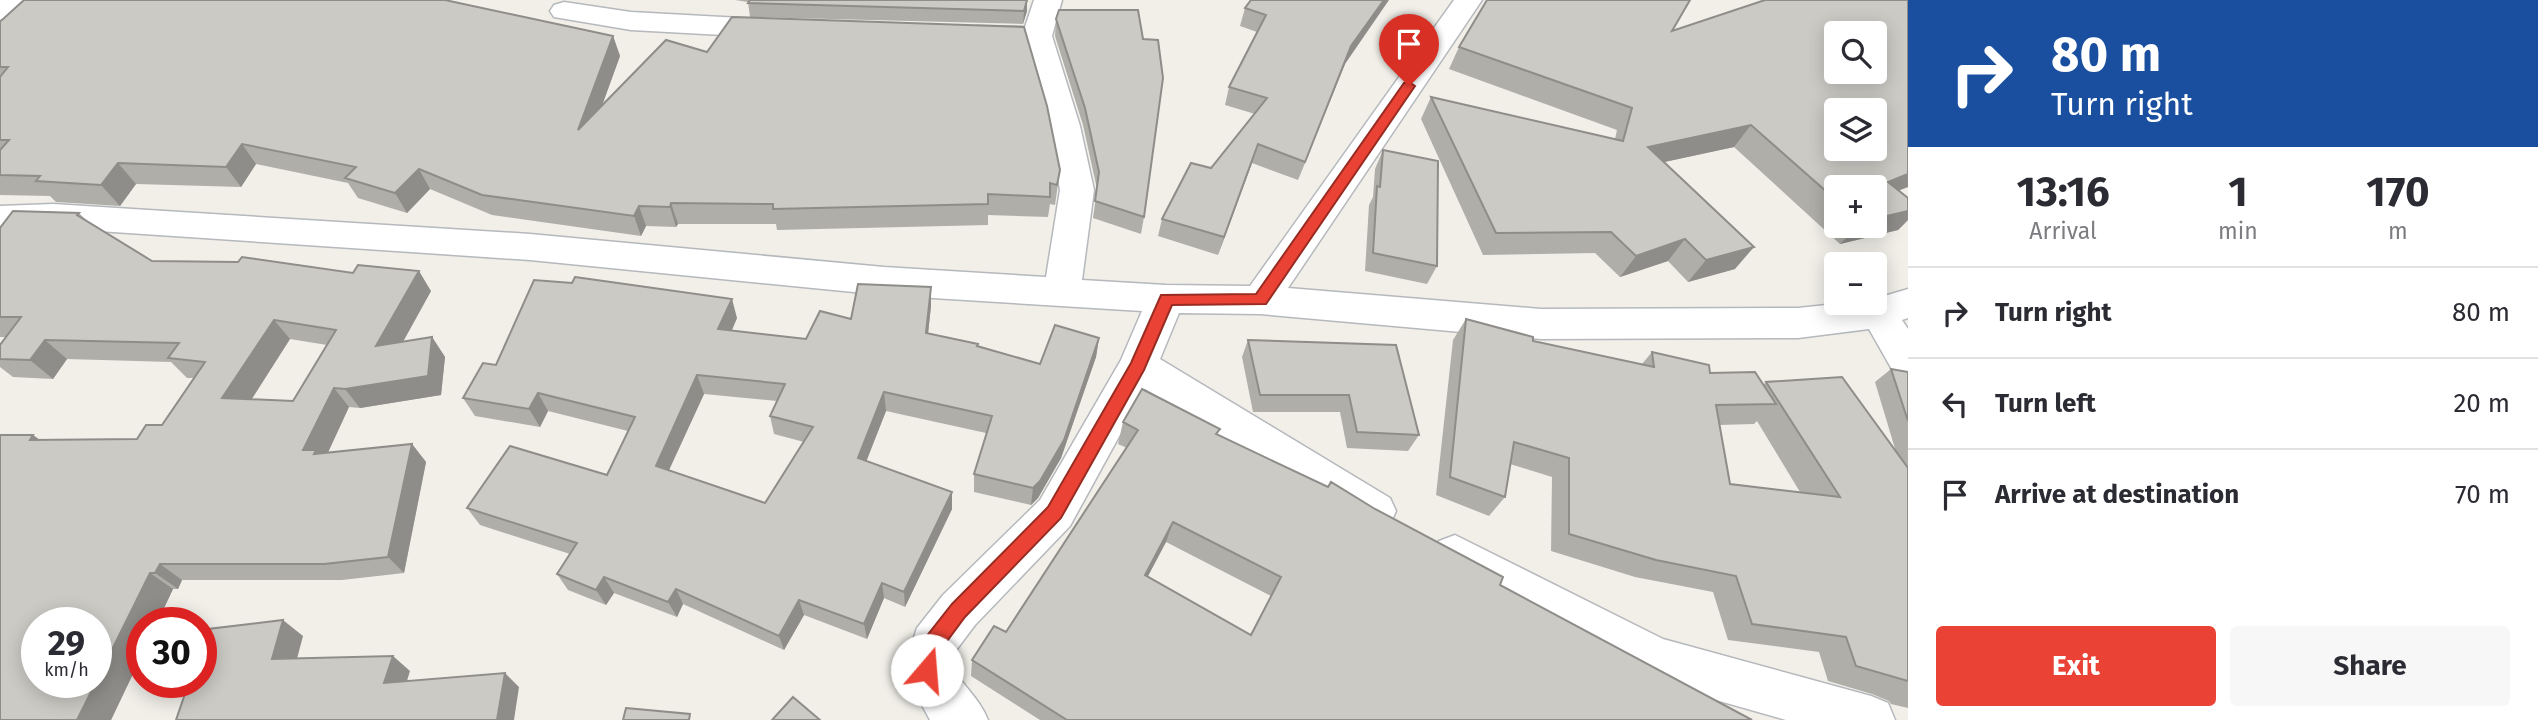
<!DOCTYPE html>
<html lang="en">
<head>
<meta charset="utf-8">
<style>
  :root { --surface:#fff; --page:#f7f7f7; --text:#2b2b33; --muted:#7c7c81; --line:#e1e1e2; --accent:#ea4335 }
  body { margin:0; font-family:"Fira Sans",sans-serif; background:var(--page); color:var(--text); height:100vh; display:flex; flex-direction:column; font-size:26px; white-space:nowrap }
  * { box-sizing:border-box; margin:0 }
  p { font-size:23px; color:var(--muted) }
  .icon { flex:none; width:38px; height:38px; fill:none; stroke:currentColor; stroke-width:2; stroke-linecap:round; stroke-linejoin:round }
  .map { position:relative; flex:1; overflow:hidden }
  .details { display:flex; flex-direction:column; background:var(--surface); width:630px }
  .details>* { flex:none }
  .banner { background:#1a4fa0; color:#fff; overflow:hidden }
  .tools { position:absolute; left:1824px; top:21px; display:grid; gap:14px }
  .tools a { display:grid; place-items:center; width:63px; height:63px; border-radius:7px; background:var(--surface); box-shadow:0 4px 18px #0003; font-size:35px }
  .speed { position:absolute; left:21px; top:607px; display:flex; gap:14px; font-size:35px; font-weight:700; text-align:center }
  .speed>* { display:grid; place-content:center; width:91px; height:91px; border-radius:50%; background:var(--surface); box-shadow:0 4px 18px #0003; line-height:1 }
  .speed small { font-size:18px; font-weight:400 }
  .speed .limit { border:10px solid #d22; background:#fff; color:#111 }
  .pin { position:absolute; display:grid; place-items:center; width:60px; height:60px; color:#fff; margin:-72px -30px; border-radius:50% 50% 50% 0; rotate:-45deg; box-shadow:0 0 7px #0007 }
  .pin .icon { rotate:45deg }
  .me { position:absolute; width:77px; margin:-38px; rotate:18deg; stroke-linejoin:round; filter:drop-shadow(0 0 5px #0008) }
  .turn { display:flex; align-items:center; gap:24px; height:147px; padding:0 28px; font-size:32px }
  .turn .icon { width:91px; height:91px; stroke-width:2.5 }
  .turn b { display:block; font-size:49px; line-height:60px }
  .eta { display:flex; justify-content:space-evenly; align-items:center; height:119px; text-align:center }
  .eta b { font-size:42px; font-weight:700; line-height:49px }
  .action { display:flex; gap:14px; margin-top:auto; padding:14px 28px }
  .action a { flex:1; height:80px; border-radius:7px; background:var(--accent); color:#fff; font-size:28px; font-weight:700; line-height:80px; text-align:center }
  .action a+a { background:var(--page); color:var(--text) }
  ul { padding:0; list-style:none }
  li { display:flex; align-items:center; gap:21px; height:91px; padding:0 28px; border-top:2px solid var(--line) }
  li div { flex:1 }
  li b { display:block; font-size:26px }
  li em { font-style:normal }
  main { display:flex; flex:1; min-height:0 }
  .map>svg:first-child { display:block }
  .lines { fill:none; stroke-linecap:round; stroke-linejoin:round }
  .street-casing { stroke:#b5b8bc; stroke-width:3 }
  .street { fill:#fff; fill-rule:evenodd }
  .wall { fill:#afaea9; fill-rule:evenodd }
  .shaded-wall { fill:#8f8d8a }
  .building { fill:#cccac5; stroke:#8f8d8a; stroke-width:2; fill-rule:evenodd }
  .route { fill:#ea4335; stroke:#982c22; stroke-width:2 }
</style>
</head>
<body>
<main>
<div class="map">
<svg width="1908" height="720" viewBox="0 0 1908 720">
  <rect width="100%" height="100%" fill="#f1efe8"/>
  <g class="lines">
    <g class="street-casing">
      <path id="street" d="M0,0H28L10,21L0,24Z
        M1034,0H1062L1052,36L1080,126L1094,190L1082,280L1166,285L1250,286L1454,0H1482L1288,288L1541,309L1798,308L1845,303H1874V299L1908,289V318L1902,320L1908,329V377L1894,373L1869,329L1798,338L1541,339L1260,314L1179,313L1160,359L1390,498L1396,511L1390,524L1375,530L1360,524L1145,389L1070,526L975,625L954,653L951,666C963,686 980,699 988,720H930L903,670L917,628L943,595L1040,500L1121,360L1142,311L884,295L530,260L53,228L0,230V206L53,204L530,234L884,267L1046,277L1060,190L1048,126L1025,45L967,41L962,35L967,29L977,26L1025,27Z
        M564,2L631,12L776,20L786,23L791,29L786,35L776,38L631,30L554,17L550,11L554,5Z
        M1455,535L1663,639L1871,696L1888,703L1895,720H1786L1656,683L1439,569L1433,555L1439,541Z"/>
    </g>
    <use href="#street" class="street"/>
  </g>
  <path class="wall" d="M735,0H1027V11L1023,24L750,17L748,2Z
    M1251,0L1345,64L1298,180L1252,163L1218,255L1158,236L1162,219L1211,168L1255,114L1225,105L1229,87L1257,32L1240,26L1245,8Z
    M1908,0V187L1899,190L1908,198V220L1898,230L1840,244L1734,147L1664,162L1735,269L1688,282L1668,261L1620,277L1595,253L1483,255L1421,119L1431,97L1615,139L1617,130L1449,69L1459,47L1672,31ZM1836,187L1874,226H1836Z
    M449,1L613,36L620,56L602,105L1060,170L1055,205L1050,204L1048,217L988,215V225L777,230L776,224H678L676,227L646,226L641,236L492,215L430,189L407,213L358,198L348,183L256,164L241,187L136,184L120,206L56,202L50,196L0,195V21Z
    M1056,19L1144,217L1141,234L1093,218L1097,189L1083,125L1055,36Z
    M1383,150L1437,266L1427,284L1365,271L1369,205L1373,197L1375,169Z
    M79,213L87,221L152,261L431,291L403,342L432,337L445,357L441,395L360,408L349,407L328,452L412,444L426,462L404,573L342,580H182L178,589H173L111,720H0L33,435L40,440L137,439L162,425L194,378H187L171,362L67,359L53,379L13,377L0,367V345L6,337H0V228ZM290,339L327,345L293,401L252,399Z
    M931,306L928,334L978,346L1040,364L1099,338L1096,357L1061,458L1038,498L1031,505L974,492V474L986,433L886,411L866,461L952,509L905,607L884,598L867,639L804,615L784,650L683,604L677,617L614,593L606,605L568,590L557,574L570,554L480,525L467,508L607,475L628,431L548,411L540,427L475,416L463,398L496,365L737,318L732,330L806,339L851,319ZM704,394L777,401L770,416L774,434L804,442L765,503L669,470Z
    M1466,319L1533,341L1642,364L1652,352L1710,373L1763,385L1766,382L1896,452L1875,382L1891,369L1908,372V708L1891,704L1889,701L1872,694L1828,681L1819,652L1728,640L1713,592L1635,577L1551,551L1552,477L1510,464L1505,497L1489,516L1436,495L1453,340ZM1757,421L1800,492L1730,484L1719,425L1754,424Z
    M1248,340L1419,435L1408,451L1347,448L1340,412H1253L1242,357Z
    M1123,422L1220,429L1217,435L1752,720H1040L971,676L972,660L1006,632L1127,448L1118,444ZM1166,542L1271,596L1250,635L1148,576Z"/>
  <path class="shaded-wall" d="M1027,0V11L1023,24L1024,11Z
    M1384,0H1389L1345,64L1298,180L1351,46Z
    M613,36L620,56L586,150L578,130Z
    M1751,125L1734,147L1632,169L1648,147Z
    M242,144L256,164L241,187L226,167Z
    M1258,144L1252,163L1218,255L1224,237Z
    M118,163L136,184L120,206L101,185Z
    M419,169L430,189L407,213L395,193Z
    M1908,174V187L1874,200L1888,182Z
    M671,203L678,224L676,227L670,207Z
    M639,206L646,226L641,236L634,216Z
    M1908,211V220L1898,230L1840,244L1858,226H1874V219Z
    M1685,239L1668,261L1620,277L1636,256Z
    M1754,247L1735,269L1688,282L1706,260Z
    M419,271L431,291L390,365L376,346Z
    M931,287V306L926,352V333Z
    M732,299L737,318L724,348L718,329Z
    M274,320L290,339L240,417L222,398Z
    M432,337L445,357L441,395L360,408L345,389Z
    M1099,338L1096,357L1061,458L1038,498L1031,505L1033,488Z
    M45,340L67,359L53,379L30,360Z
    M697,375L704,394L663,483L656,466Z
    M334,388L349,407L325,459L303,450Z
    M884,392L886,411L861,475L858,458Z
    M538,393L548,411L540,427L529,409Z
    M33,435L57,453L30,440Z
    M412,444L426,462L404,573L388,557Z
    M952,492V509L905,607L904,592Z
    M1173,522L1166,542L1139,593L1145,575Z
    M160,564L182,580L178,589L155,573Z
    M150,573L173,589L157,623H142V655L111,720H77Z
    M604,577L614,593L606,605L596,590Z
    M882,583L884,598L867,639L864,624Z
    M676,589L683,604L677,617L668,602Z
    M799,600L804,615L784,650L779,636Z
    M283,620L303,636L293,674L272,659Z
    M393,656L410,671L402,697L384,683Z
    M505,673L519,687L514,720H497Z"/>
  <path class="building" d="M24,0H445L613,36L578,130L666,40L707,52L732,17L1024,27L1047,106L1060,170L1057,185L1050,183V197L988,194V204L773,209V204L671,203L670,207L639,206L634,216L482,195L419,169L395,193L345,178L356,167L242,144L226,167L118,163L101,185L36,181L40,176L0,175V150L9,140H0V77L8,67H0V21L2,20Z
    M750,0H1027L1024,11L748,3Z
    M1251,0H1384L1351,46L1305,162L1258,144L1224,237L1162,219L1191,163L1211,168L1267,98L1229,87L1266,15L1245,8Z
    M1487,0H1690L1672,31L1765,0H1908V174L1888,182L1908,198V211L1874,219V187H1836V200L1751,125L1648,147L1754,247L1706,260L1685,239L1636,256L1611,232L1496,233L1431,97L1623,141L1632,108L1459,47ZM1836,33H1874V72H1836ZM1836,110H1874V149H1836Z
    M1059,10H1138L1143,39L1158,40L1163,78L1144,217L1095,201L1099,172L1085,108L1056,19Z
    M1383,150L1438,161L1437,266L1373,253L1377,186L1380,187Z
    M13,211L79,213L77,215L152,261L238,262L242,257L353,273L358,265L419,271L376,346L432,337L428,376L345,389L334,388L303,450H316L314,454L412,444L388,557L324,564H160L155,573H150L96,682V623H37V682H96L77,720H0V435H33L30,440L137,439L146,425H162L205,362L168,358L179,343L45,340L30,360L0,359V345L21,317H0V228ZM274,320L336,330L293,401L222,398Z
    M575,277L732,299L718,329L806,339L820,311L851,319L858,284L931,287L926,333L978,344L977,346L1040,364L1055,325L1099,338L1064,440L1040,481L1033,488L974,474L992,416L884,392L858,458L952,492L904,592L882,583L864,624L799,600L779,636L676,589L668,602L604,577L596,590L557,574L577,543L467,508L510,446L607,475L635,417L538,393L529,409L463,398L483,363L496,365L534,280L572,283ZM697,375L785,384L770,416L813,427L765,503L656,466Z
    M1466,319L1533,337V341L1654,367L1652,352L1709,365L1710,373L1755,372L1776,404L1716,405L1730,484L1840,497L1766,382L1842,377L1908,468V681L1856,666L1846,637L1752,624L1736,576L1656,560L1569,534V458L1514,442L1505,497L1450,477Z
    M1248,340L1396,345L1419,435L1357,432L1349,395H1260Z
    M1891,369L1908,372V421Z
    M1142,389L1220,429L1216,434L1328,487L1331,482L1375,509L1503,577L1500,585L1752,720H1067L972,660L994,626L1006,632L1138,430L1123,422ZM1173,522L1281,577L1251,635L1145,575Z
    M283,620L272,659L393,656L384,683L505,673L497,720H176L189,682H201V647L208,629Z
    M793,697L820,720H772Z
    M626,708L690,714L689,720H623Z"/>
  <path class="route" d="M1409,82L1415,86L1266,304L1172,305L1144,370L1061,518L965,617L942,648L934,677L927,680L920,677L917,670L926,637L952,604L1048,507L1131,363L1161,295L1256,294L1404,83Z"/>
</svg>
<div class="tools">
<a><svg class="icon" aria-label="search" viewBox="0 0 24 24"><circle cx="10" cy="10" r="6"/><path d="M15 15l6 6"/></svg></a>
<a><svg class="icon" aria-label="layers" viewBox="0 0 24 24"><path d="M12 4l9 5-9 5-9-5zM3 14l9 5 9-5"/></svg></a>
<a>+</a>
<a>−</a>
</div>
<div class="speed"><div>29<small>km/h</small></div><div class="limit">30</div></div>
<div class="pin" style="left:1409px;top:86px;background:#d93025"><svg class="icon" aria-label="arrive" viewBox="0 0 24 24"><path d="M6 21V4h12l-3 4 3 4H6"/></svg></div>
<svg class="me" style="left:927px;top:670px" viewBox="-20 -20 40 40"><circle r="19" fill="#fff"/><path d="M0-13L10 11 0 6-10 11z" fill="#ea4335"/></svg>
</div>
<section class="details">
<div class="banner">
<div class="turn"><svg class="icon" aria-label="right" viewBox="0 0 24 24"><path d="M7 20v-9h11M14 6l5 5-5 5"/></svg><div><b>80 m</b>Turn right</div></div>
</div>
<div class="eta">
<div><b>13:16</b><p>Arrival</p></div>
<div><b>1</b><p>min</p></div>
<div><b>170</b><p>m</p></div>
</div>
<ul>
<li><svg class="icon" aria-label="right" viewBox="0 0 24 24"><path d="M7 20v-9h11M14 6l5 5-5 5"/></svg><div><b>Turn right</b></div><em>80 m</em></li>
<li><svg class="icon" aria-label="left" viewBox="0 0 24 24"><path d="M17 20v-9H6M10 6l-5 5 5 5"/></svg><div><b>Turn left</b></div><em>20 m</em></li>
<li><svg class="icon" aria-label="arrive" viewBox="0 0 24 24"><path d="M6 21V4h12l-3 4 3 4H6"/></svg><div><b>Arrive at destination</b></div><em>70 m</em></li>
</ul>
<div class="action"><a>Exit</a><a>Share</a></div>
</section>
</main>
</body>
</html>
